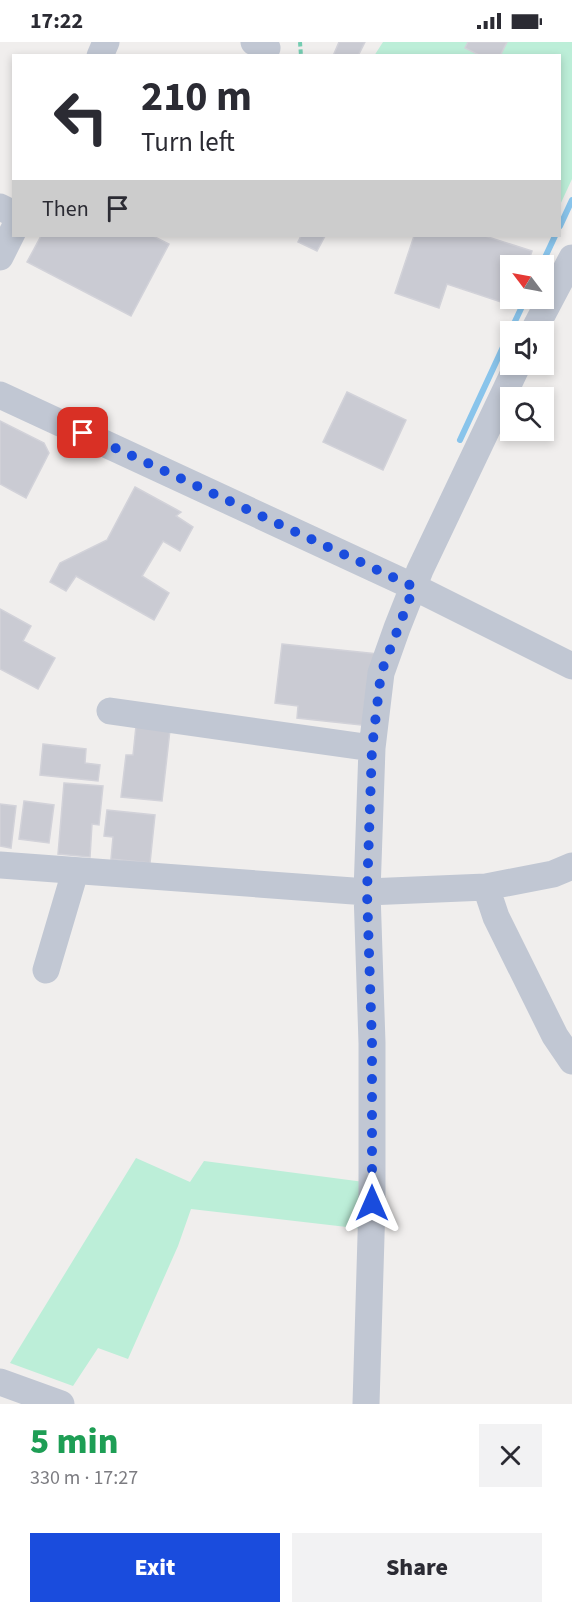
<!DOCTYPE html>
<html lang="en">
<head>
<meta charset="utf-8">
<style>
  :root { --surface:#fff; --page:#f2f2f3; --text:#2b2b33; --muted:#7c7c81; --accent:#1a4cdd }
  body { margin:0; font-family:"Source Sans 3",sans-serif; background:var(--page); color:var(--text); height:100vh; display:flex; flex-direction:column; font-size:22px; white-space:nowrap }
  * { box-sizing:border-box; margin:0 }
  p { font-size:20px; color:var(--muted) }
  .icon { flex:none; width:33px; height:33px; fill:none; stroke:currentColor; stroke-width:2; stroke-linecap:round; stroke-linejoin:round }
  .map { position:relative; height:1362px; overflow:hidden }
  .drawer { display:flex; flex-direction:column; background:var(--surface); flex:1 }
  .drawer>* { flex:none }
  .top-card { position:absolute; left:12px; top:12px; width:549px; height:183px; border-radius:0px; box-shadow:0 3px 9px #0003; background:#fff; color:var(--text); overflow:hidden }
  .needle { width:39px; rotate:302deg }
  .tools { position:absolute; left:500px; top:213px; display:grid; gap:12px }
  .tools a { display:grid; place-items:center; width:54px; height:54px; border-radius:0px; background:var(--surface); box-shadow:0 3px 9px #0003; font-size:30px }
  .pin { position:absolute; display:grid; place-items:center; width:51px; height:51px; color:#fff; margin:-26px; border-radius:12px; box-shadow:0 3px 9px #0006 }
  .me { position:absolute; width:66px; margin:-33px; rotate:0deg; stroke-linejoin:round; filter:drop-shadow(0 0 4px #0008) }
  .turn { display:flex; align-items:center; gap:21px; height:126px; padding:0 30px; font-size:27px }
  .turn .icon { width:78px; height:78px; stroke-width:2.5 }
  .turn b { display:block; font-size:42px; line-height:51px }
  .then { display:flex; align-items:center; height:57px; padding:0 30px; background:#0003; gap:12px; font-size:22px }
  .round { display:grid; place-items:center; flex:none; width:63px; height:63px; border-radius:0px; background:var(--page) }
  .head { display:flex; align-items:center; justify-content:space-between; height:102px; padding:0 30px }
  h1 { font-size:36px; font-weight:800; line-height:45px; color:#1e9e55 }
  .action { display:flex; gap:12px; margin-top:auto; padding:12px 30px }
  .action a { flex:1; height:69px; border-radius:0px; background:var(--accent); color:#fff; font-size:24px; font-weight:800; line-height:69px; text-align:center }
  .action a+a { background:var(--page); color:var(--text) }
  .status { display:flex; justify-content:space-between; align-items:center; height:42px; padding:0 30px; background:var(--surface); direction:ltr }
  .status svg { height:16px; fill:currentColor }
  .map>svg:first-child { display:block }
  .green { fill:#bceed8 }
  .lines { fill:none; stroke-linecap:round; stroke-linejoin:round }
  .stream { stroke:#89c4eb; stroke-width:6 }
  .building { fill:#cacbd3; stroke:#d2d2d9; stroke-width:1.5 }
  .path { stroke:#74ccb1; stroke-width:4; stroke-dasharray:4.5 3; stroke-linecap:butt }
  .minor { stroke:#c1c7d3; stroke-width:27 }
  .route { stroke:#1a4cdd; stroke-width:10; stroke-dasharray:0 18 }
</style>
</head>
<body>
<div class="status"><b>17:22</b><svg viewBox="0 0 49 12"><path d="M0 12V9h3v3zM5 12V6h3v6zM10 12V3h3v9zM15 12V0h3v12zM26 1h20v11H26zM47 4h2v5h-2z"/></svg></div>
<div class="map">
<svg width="572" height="1362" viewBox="0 0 572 1362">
  <rect width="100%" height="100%" fill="#f0eeed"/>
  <path class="green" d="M383,0H572V137L560,163V14H374Z
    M136,1116L190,1140L204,1119L364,1140V1187L191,1167L178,1204L128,1317L98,1306L73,1344L10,1321Z"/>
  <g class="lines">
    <path class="stream" d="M560,184L572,158
      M541,224L555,194
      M510,290L526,256
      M460,398L510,290"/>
  </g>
  <path class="building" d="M339,0H365L358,14H333Z
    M468,0H507L500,14H481L465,6Z
    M41,194H153L169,202L131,274L27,220Z
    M301,194H325L317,209L298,200Z
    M414,194H485L532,209L527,224H510V256H516L513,264L447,242L439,266L395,251Z
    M347,350L406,378L383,428L323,400Z
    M0,379L44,401L49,411L26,456L0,442Z
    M135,445L181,470L176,474L193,485L180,509L163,499L142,534L169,551L154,578L76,534L66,549L50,540L60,521L107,498Z
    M0,567L31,584L23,599L55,616L38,647L0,627Z
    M282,602L378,612L370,684L297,676L298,664L275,661Z
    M136,684L170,688L162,759L121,755L126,713H133Z
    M43,702L86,707L85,721L100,723L98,739L40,733Z
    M64,741L103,744L99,783L92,782L90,815L58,812Z
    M24,759L54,763L49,801L19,797Z
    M0,762L16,764L11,806L0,804Z
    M107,768L155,773L150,821L111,817L113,795L104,794Z"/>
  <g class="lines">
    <path class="path" d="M300,0L301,14"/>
    <path class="minor" d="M254,0L267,6
      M100,14L106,0
      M0,165L14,172
      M0,215L14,187
      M533,290L572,216
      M0,353L414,545L572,624
      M110,669L372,706
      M0,823L367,850L486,845L553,832L572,824
      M486,845L496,875L555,994L572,1019
      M46,928L75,830
      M0,1340L61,1362
      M366,1362L372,1161V1001L367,850L372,706L381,631L397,586L420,528L518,322"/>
  </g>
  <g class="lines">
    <path class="route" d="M83,391L414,545L381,631L372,706L367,850L372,1001V1161"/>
  </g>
</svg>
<div class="tools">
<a><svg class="needle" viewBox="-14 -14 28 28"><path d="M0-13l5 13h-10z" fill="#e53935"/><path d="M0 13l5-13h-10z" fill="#7c7c81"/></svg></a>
<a><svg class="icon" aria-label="sound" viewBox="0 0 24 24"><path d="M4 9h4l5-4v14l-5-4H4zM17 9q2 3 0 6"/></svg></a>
<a><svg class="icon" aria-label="search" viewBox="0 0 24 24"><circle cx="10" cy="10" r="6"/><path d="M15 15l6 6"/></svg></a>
</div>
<div class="pin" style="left:83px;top:391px;background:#d93025"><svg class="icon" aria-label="arrive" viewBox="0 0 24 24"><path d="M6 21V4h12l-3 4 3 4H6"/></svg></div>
<svg class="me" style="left:372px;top:1161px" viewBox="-20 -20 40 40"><path d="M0-17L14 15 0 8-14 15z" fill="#1a4cdd" stroke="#fff" stroke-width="4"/></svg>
<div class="top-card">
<div class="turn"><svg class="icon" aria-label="left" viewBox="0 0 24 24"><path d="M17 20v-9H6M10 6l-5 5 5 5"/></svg><div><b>210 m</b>Turn left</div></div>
<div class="then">Then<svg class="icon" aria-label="arrive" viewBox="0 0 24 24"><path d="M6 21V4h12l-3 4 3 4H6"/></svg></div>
</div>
</div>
<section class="drawer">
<div class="head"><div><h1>5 min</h1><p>330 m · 17:27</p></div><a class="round"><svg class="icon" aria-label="close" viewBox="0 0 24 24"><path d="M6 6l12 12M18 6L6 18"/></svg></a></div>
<div class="action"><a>Exit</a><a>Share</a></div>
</section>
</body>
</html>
